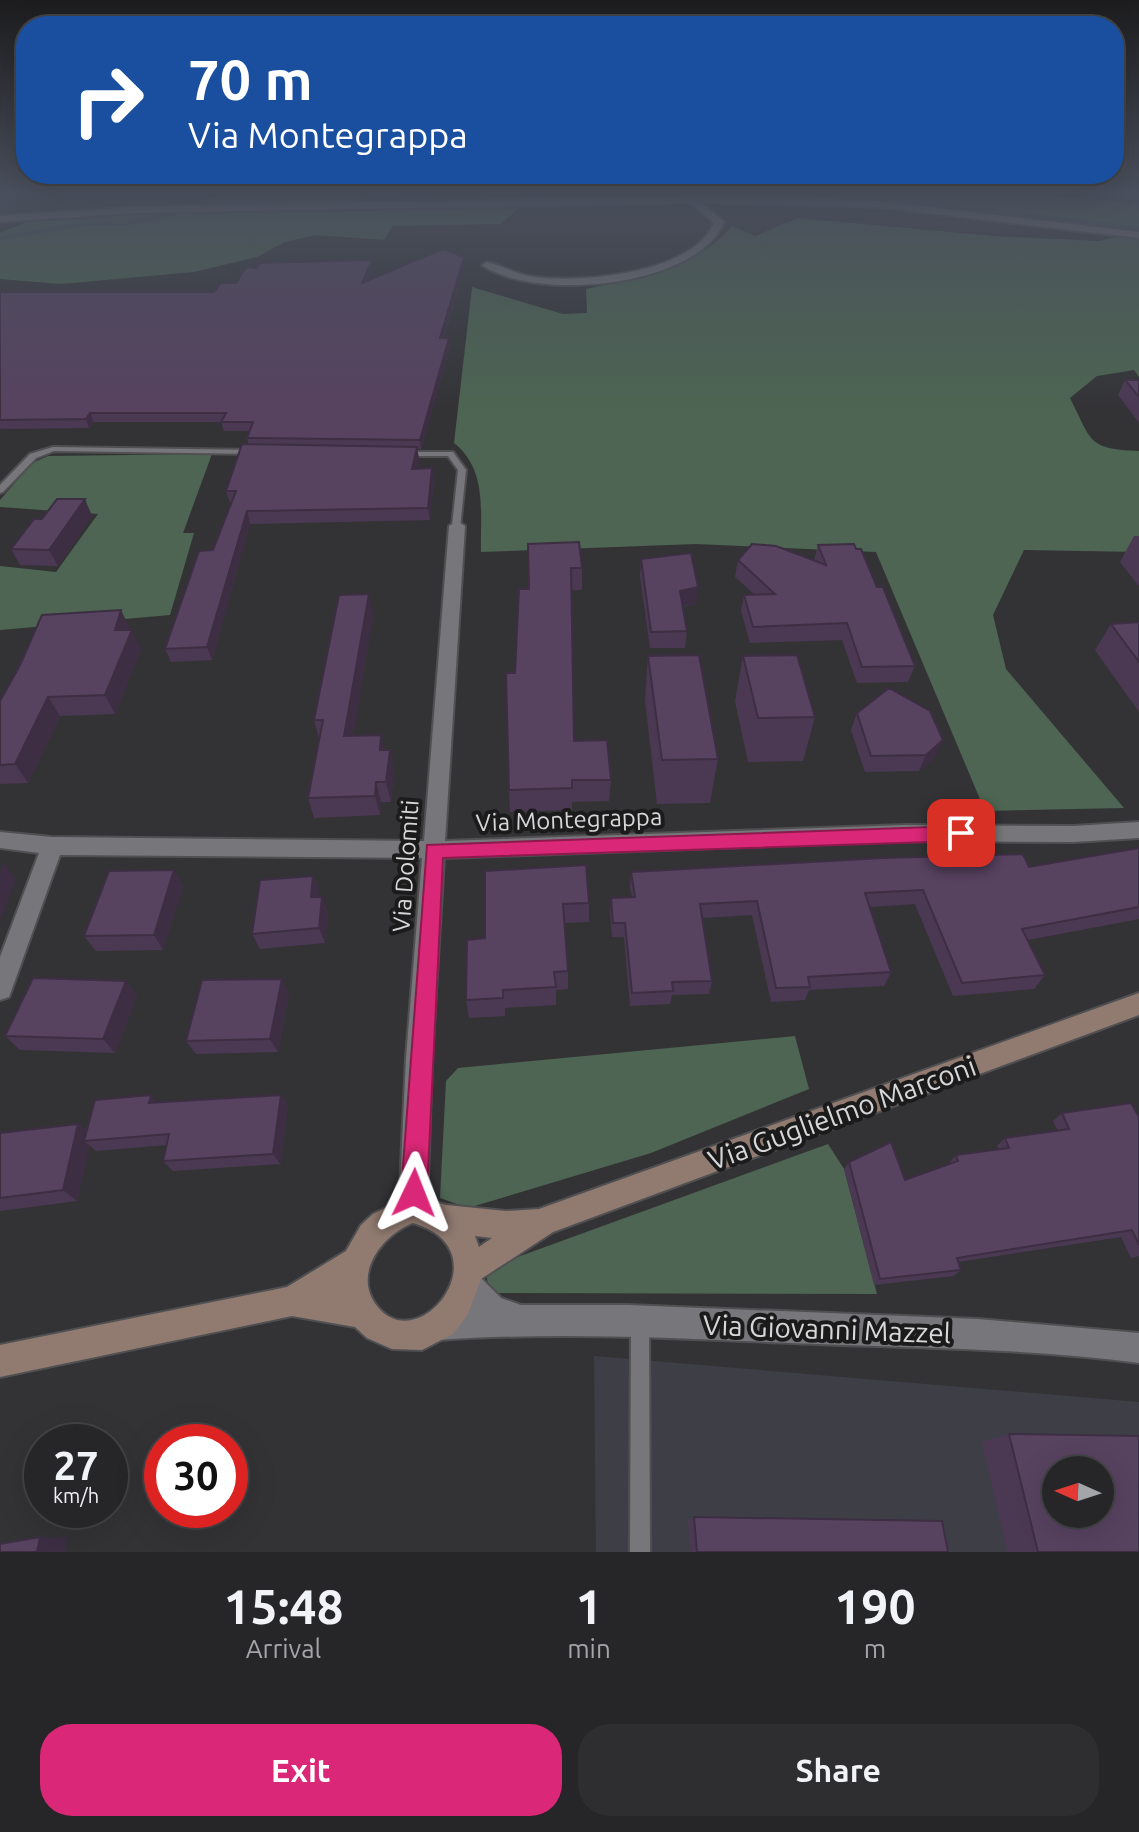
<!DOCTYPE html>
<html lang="en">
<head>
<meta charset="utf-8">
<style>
  :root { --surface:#262628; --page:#2e2e30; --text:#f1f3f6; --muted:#a4a5a8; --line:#424345; --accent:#db2777 }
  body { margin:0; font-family:Ubuntu,sans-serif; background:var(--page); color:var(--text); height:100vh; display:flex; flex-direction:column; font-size:30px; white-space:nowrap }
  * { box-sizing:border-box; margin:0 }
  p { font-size:26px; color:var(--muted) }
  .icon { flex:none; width:44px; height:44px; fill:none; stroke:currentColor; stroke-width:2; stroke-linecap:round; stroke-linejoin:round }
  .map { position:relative; height:1552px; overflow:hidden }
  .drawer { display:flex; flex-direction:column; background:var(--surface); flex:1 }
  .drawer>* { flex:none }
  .banner { position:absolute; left:16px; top:16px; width:1108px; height:168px; border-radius:32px; box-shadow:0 8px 32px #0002,0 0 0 2px var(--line); background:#1a4fa0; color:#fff; overflow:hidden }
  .needle { width:52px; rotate:273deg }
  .fabs { position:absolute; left:1042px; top:1456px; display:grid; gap:16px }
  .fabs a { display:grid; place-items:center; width:72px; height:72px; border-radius:50%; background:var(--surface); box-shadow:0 8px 32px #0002,0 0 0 2px var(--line); font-size:40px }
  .speed { position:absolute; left:24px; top:1424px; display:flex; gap:16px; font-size:40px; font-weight:700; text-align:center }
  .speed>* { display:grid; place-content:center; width:104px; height:104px; border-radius:50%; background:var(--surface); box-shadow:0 8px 32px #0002,0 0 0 2px var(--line); line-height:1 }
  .speed small { font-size:20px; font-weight:400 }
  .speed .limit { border:12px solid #d22; background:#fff; color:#111 }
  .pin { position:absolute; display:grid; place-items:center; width:68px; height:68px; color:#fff; margin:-34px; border-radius:16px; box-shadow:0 4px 12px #0006 }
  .me { position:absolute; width:88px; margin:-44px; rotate:2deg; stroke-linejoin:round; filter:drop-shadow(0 0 6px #0008) }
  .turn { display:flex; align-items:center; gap:28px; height:168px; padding:0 40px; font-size:36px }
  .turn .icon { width:104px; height:104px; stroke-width:2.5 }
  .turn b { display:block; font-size:56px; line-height:68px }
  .eta { display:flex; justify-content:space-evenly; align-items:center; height:136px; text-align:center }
  .eta b { font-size:48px; font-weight:600; line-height:56px }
  .cta { display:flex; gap:16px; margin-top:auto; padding:16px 40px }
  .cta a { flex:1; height:92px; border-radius:32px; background:var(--accent); color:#fff; font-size:32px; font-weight:600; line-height:92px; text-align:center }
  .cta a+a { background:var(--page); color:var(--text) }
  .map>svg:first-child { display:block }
  .built { fill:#3e3e46; fill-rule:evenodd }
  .green { fill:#4d6552 }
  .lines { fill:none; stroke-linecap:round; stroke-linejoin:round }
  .stream { stroke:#425558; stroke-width:4 }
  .lane-casing { stroke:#505052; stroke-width:4 }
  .street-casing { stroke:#505052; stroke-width:4 }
  .secondary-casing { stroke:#505052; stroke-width:4 }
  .lane { fill:#77777b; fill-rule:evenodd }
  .street { fill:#77777b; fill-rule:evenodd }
  .secondary { fill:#917b71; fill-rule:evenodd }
  .wall { fill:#4b3953 }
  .shaded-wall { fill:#3d2e43 }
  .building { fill:#574260; stroke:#3d2e43; stroke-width:2; fill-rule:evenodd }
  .route { fill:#db2777; stroke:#8e194d; stroke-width:2 }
  .labels { text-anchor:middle; stroke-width:8; stroke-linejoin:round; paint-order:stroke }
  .street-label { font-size:24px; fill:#d7d7d9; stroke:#1b1b1c }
  .near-street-label { font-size:28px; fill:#d7d7d9; stroke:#1b1b1c }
</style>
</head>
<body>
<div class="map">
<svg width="1139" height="1552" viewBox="0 0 1139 1552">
  <rect width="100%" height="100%" fill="#333336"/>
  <path class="built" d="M594,1356L1139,1402V1552H596ZM1056,1470H1100V1514H1056Z"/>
  <path class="green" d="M219,194H352L369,202L200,206Z
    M861,194H1026L1139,204V231Z
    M526,203L500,224L393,226L384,240L315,235L285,242L257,257L194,272L61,284L0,279V233L29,221L99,215Z
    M798,218L993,236L1099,241L1121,236L1139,238V377L1134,370L1097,376L1070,398C1092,441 1087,449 1139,451V552L1024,550L993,615L1006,669L1124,808L985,811L876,552L696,544L481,552C480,513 488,470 454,443L472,287L563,314L587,313L586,289C643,276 692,271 732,226L755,236Z
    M212,454L183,533H194L170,615L0,630V566L56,572L98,514L0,507V500L32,463L48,456Z
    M795,1036L809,1089L651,1153L468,1208L440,1198L446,1081L458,1068Z
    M828,1144L844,1169L877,1294L490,1293L485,1269Z"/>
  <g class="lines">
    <path class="stream" d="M306,194H490
      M682,194H794
      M805,194L935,203L1139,229
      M0,238L82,224H126L178,212"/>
    <g class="lane-casing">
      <path id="lane" d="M53,447L255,450L259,452L255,454L54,451L36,458L3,492L0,493V485L30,454Z
        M399,452H453L466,470L460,528L457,529L452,526L458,470L448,456H399Z
        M640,1314L646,1317L649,1323L650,1552H630L631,1323L634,1317Z"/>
    </g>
    <g class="street-casing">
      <path id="street" d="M602,197H810L877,201L1139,232V238L877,207L702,203L724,222C697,288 535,302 482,265L487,262C503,266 518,275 534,277C582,283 692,274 714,223L691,203L134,213L0,222V216L134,207Z
        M457,521L465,526L445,841L905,825L1073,826L1139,822V838L1073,842L905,841L444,858L432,1058L427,1209L423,1219L413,1223L403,1219L399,1209L406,1058L422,858L60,855L12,989L9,997L0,1000V957L39,853L0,848V832L52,837L424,841L449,526Z
        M466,1268L476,1273L501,1298L521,1305H628L978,1319L1139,1333V1363C1032,1349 924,1348 817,1344C690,1339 565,1331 439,1340L428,1336L424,1325L428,1314L439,1310L469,1308L456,1293L451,1283L456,1273Z"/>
    </g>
    <g class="secondary-casing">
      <path id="secondary" d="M1139,993V1015L553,1232L481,1279L468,1314L453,1334L422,1350L392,1349L367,1338L355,1327L292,1316L0,1377V1345L287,1287L346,1251L361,1225L373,1214L413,1195L446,1205L506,1211L539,1209ZM413,1223C505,1250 419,1360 377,1306C352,1274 382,1235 413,1223ZM475,1236L492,1238L479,1247Z"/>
    </g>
    <use href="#lane" class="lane"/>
    <use href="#street" class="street"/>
    <use href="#secondary" class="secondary"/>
  </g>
  <path class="wall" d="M465,264L444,338L450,346L421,449H417L419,459L416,469L432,468L434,480L430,520L250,524L212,660L171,662L165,649L213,550L231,503H230L226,491L249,445L247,438L250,431H224L221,422H94L89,428L0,429V291V292H214L236,283L373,268L368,280Z
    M1125,380H1139V423L1118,395Z
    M92,516L58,566L20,565L11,549L42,519Z
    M1134,536H1139V586L1120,562Z
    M528,544L582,568V590H572L574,741L611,780L609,801L572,802V810L510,812L509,790L515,673L529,589Z
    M818,545L877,587L915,666L908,682L857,683L842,640L750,643L741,611L744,595L754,594L735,577L738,560L814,561Z
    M641,559L696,604L682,607L687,631L685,648H650L640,576Z
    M373,614L353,736L385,750H390L394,770L391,802H381L380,815L314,818L308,798L319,738L314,720Z
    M1139,622V712L1095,650L1111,624Z
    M130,630L141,649L115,714L60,716L28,783L0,784V701Z
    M648,656L718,759L710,803L657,804L645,700Z
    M743,656L815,717L803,761L748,762L735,701Z
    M857,713L935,757L919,771L865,772L851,730Z
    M1139,848V919L1028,940L1045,975L1034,989L953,996L915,904L870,907L891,972L884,986L809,990L805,1000L771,1002L752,915L703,918L712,981L709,994L672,995L670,1004L630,1006L624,937H612L610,913L611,898L632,897L630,887L631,872L1029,867Z
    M174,870L183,886L163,950L96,951L84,936Z
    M485,871L589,903V922L565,923L568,971V989L556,990V1005L505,1008V1016L469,1018L466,1000L485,938Z
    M313,876L319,891L318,897H322L328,912L325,943L260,949L252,934Z
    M126,981L137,996L115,1053L20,1050L5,1036Z
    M289,993L278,1052L196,1054L186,1041Z
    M281,1095L288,1106L280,1164L173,1171L163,1161L166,1145L96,1151L89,1145L77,1201L0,1211V1133L78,1124L87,1132L157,1103Z
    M1062,1113L1139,1117V1256L1131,1258L1121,1237L958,1262L961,1270L954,1276L874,1285L844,1169L849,1162L905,1180L949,1164V1163L956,1155L999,1149L997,1146L1005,1138L1058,1131L1053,1121Z
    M1009,1434L1139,1552H1007L982,1442Z
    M694,1517L948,1552H690L688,1520Z"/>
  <path class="shaded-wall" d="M464,257L465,264L441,346L440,338Z
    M372,260L373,268L364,291L362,283Z
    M449,338L450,346L421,449L420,440Z
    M90,413L94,422L89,428L86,419Z
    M417,447L419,459L414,481L412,469Z
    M432,468L434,480L430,520L428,508Z
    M85,499L92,516L58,566L49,550Z
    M247,511L250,524L212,660L207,647Z
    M698,587L696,604L678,607L680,591Z
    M369,594L373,614L350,756L344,736Z
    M121,610L130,629L115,630Z
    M132,630L141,649L115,714L105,695Z
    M48,697L60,716L28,783L15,764Z
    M381,735L386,755L380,750Z
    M943,740L935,757L919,771L926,755Z
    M390,750L394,770L391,802L386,782Z
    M376,782L381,802L380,815L375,796Z
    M3,863L16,879L0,921V872Z
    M174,870L183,886L163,950L154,935Z
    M313,876L319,891L317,913L311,897Z
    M322,897L328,912L325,943L319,928Z
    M282,979L289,993L278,1052L270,1039Z
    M126,981L137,996L115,1053L103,1039Z
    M151,1095L160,1106L149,1103Z
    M281,1095L288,1106L280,1164L273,1154Z
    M78,1124L91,1136L84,1141L89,1145L77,1201L63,1190Z
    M40,1537L67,1538L65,1552H37Z"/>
  <path class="building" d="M443,249L464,257L440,338H449L420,440L247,438L253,422H221L226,413H90L86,419L0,420V292H214L221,283H236L246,267L257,268L260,263L372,260L362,283Z
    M1125,380H1139V397Z
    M242,444L417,447L412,469L432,468L428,508L247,511L207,647L165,649L199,551L213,550L236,491H226Z
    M57,499H85L49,550L11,549L34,519H42Z
    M579,542L582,568H571L574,741L607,740L611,780H572V788L509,790L506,673H515L519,589H529L528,544Z
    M752,544L776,546L826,565L818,545L854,544L856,549H861L877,587H883L915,666L862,667L847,623L753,627L744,595L775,594L738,560Z
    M691,553L698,587L680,591L687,631L651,632L641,559Z
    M369,594L344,736L381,735L380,750H390L386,782H376L375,796L308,798L323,720H314L339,595Z
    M121,610L115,630H132L105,695L48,697L15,764L0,765V701L20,665L42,615Z
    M1139,622V662L1111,624Z
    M699,655L718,759L662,760L648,656Z
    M797,655L815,717L758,718L743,656Z
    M889,688L930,711L943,740L926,755L871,756L857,713Z
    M1139,848V907L1022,929L1045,975L962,983L923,890L865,893L891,972L808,977L810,987L776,988L757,901L700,904L712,981L672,982L673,991L632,993L625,923H613L611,898L635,897L631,872L882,858L1023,854L1029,867Z
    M586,865L589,903L563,904L568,971L554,972L556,987L503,990V998L466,1000L467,940L485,938V871Z
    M174,870L154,935L84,936L109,871Z
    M313,876L311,897H322L319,928L252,934L260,880Z
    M33,978L126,981L103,1039L5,1036Z
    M282,979L270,1039L186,1041L202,980Z
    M151,1095L149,1103L281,1095L273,1154L163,1161L169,1134L84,1141L95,1100Z
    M1131,1103L1139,1117V1245L1132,1230L957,1258L961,1270L880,1279L849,1162L891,1142L905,1180L958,1161L956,1155L1009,1148L1005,1138L1069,1129L1062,1113Z
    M78,1124L63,1190L0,1198V1133Z
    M1009,1434L1139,1436V1552H1038ZM1056,1470H1100V1514H1056Z
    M694,1517L942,1521L948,1552H697Z
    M40,1537L37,1552H0V1544Z"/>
  <linearGradient id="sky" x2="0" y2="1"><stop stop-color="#1c1c1e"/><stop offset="0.47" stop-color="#4a505d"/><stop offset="1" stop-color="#4a505d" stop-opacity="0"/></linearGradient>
  <rect width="1139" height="411" fill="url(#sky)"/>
  <path class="route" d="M961,826L971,833L961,841L443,858L427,1193L423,1202L414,1206L405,1202L401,1193L427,845Z"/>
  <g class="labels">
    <g class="street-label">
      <text transform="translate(569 820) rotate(-2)" y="8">Via Montegrappa</text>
      <text transform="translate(406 866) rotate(-86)" y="8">Via Dolomiti</text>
    </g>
    <g class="near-street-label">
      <text transform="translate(842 1113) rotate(-20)" y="10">Via Guglielmo Marconi</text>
      <text transform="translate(827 1329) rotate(2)" y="10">Via Giovanni Mazzel</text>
    </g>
  </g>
</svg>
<div class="fabs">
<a><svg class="needle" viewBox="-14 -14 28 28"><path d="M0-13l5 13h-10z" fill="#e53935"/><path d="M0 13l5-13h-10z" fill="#a4a5a8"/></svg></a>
</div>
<div class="speed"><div>27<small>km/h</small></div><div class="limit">30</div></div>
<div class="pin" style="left:961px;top:833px;background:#d93025"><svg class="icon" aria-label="arrive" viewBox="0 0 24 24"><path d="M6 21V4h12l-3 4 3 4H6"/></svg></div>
<svg class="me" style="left:414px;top:1193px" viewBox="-20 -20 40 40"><path d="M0-17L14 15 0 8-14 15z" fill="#db2777" stroke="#fff" stroke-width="4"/></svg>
<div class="banner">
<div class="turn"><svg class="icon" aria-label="right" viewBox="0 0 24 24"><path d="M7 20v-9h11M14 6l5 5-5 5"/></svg><div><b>70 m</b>Via Montegrappa</div></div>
</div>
</div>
<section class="drawer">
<div class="eta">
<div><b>15:48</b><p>Arrival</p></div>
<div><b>1</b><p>min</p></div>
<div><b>190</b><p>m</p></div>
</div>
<div class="cta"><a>Exit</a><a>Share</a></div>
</section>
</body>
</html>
